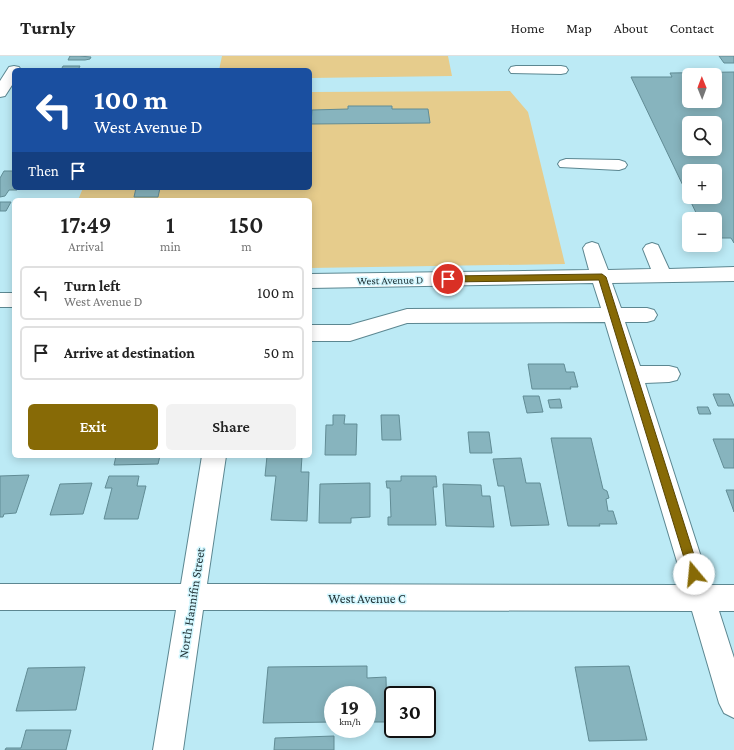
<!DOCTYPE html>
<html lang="en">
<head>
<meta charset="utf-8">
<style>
  :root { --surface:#fff; --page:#f2f2f2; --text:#222; --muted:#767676; --line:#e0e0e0; --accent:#876a06 }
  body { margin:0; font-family:"Crimson Pro",serif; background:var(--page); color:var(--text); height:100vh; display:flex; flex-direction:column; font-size:15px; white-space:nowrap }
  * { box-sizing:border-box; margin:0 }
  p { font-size:13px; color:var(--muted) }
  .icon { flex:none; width:22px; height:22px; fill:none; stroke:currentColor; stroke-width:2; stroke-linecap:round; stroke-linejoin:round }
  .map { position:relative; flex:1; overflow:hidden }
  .details { position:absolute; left:12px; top:142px; width:300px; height:260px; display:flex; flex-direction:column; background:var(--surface); border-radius:6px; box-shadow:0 2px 10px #0003 }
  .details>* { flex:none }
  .hud { position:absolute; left:12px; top:12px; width:300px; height:122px; border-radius:6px; box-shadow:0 2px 10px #0003; background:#1a4fa0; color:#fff; overflow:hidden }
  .needle { width:26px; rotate:359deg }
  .controls { position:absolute; left:682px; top:12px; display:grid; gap:8px }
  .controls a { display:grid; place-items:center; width:40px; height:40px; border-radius:6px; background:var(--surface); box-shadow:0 2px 10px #0003; font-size:20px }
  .speed { position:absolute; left:324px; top:630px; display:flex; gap:8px; font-size:20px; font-weight:700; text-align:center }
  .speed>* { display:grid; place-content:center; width:52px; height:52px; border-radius:50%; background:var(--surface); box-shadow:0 2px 10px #0003; line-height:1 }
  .speed small { font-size:10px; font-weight:400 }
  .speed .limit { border:2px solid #111; border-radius:6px; background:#fff; color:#111 }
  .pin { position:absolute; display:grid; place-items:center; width:34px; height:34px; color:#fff; margin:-17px; border:2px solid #fff; border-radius:50%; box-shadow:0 1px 4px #0007 }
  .me { position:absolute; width:44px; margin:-22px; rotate:343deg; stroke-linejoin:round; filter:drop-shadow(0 0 3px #0008) }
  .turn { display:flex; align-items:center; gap:14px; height:84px; padding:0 16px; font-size:18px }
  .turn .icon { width:52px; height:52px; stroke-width:2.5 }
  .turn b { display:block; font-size:28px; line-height:34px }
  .then { display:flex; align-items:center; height:38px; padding:0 16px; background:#0003; gap:8px; font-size:15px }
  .eta { display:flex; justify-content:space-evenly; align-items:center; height:68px; text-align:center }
  .eta b { font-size:24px; font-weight:600; line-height:28px }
  .primary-button { display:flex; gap:8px; margin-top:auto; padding:8px 16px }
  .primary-button a { flex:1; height:46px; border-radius:6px; background:var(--accent); color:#fff; font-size:16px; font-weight:600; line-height:46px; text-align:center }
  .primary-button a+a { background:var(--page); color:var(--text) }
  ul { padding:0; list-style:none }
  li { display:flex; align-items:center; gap:12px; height:54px; margin:0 8px 6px; padding:0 8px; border:2px solid var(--line); border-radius:6px }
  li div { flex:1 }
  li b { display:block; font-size:15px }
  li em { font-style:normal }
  header { display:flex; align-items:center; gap:24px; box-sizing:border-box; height:56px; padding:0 20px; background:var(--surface); border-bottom:1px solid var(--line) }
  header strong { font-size:19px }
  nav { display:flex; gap:22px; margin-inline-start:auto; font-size:14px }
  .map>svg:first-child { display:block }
  .green { fill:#e6cc8c }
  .building { fill:#87b4be; stroke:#618c95; fill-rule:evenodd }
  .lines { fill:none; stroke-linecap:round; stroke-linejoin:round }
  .minor-casing { stroke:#5c8791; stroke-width:2 }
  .minor { fill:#fff; fill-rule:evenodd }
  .route { fill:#876a06; stroke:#584504 }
  .labels { text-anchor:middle; stroke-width:3; stroke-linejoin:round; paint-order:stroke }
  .street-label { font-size:11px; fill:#24363a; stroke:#d1f6fe }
  .near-street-label { font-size:13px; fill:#24363a; stroke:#d1f6fe }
</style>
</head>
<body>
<header>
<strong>Turnly</strong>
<nav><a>Home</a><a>Map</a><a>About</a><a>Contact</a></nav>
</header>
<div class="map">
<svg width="734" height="694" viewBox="0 0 734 694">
  <rect width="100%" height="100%" fill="#bceaf5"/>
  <path class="green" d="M222,0H448L452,20L310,22V14H219Z
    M510,35L528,56L565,208L310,212V144H78L83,132H310V36Z"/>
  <path class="building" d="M70,0H79L91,1L90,3L85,4H68Z
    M719,0H734V7H724Z
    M63,10H80L78,14H61Z
    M734,16V187L731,182H715V163H699L631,21H672L670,17ZM689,19H715V45H689ZM689,67H715V93H689ZM689,115H715V141H689Z
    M348,50H392V53H428L430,67L311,68L312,54L348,53Z
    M4,115H14V132H18L17,134H9L5,140L0,141V122Z
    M136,132H160L158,141H134Z
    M0,146H11L6,155H0Z
    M528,308H564L566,316H574L578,331H570L571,333H532Z
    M713,338H729L734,350H718Z
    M523,340H539L543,356L527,357Z
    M560,343L562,352H550L548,344Z
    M697,351H708L711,358H699Z
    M333,359H345L344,368H357L356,399H325L326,369H333Z
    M381,359H399L401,384H382Z
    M468,376H489L492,397H470Z
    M551,382H591L603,433L607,435L609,442L606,443L608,455H613L617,468H599L600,470H568Z
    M713,383H734V412H724Z
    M116,400H160L158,408L114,409Z
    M267,400H302L301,416H309L307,465L271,464L276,420H265Z
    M521,402L526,427H540L549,469L511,470L504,430H498L493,403Z
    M29,419L16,457L4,458L3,461H0V420Z
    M109,420H139L137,430H146L138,463H104L112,432H105Z
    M401,420H436L437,431H433L436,469H388V461H391L390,432H387L386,425H401Z
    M92,427L83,458L50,459L60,428Z
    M370,427V461L351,462V467H319L320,428Z
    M443,428L481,429L482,440H490L494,471L446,470Z
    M726,434H734V456L732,450Z
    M367,610V622L386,621L387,666H367V639H333V666L263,667L268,611Z
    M629,610L647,684L589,685L575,611Z
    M85,611L76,654L16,655L28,612Z
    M26,674H71L66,694H5L6,692H21Z
    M334,680V694H274L275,682Z"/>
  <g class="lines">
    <g class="minor-casing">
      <path id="minor" d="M14,10L19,11L21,14H14V26L5,40L0,41V25L9,11Z
        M516,10H561L566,11L568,14L566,17L561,18L511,17L509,14L511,11Z
        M566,103L619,104L625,106L627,109L625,112L619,114L560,111L558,108L560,105Z
        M592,186L598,188L608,214L651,213L643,193L646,189L652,187L658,189L669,213L734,211V225L612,227L621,252H647L654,254L657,259L654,264L647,266H625L640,310H669L677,312L680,318L677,324L669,326L645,327L710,529H734V555H719L734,602V662L724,657L719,647L692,555L203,554L183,694H153L176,554H0V528H181L202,400H226L207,528L684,529L605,266L407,267L350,285H310V269H350L407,253L601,252L593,227L310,232V218L589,214L583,192L586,188Z
        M0,237H14V251H0Z"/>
    </g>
    <use href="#minor" class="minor"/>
  </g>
  <path class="route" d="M602,218L606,221L700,518L698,522L694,524L690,522L689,518L599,224L448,226L444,223L448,220Z"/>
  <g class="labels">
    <g class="street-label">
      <text transform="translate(390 224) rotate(-1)" y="4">West Avenue D</text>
    </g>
    <g class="near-street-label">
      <text x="367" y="547">West Avenue C</text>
      <text transform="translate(191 547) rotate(-81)" y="5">North Hannifin Street</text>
    </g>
  </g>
</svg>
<div class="controls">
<a><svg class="needle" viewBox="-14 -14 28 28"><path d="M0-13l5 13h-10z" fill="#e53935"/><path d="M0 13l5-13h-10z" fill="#767676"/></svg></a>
<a><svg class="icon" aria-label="search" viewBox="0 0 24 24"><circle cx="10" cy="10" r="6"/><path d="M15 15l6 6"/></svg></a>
<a>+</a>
<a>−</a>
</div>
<div class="speed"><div>19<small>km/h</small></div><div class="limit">30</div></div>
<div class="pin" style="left:448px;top:223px;background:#d93025"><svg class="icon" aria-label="arrive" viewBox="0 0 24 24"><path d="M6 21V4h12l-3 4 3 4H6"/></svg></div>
<svg class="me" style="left:694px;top:518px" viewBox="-20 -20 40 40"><circle r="19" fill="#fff"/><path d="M0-13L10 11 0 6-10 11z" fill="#876a06"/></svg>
<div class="hud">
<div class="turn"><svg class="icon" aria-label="left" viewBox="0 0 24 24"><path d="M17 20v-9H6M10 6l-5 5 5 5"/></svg><div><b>100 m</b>West Avenue D</div></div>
<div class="then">Then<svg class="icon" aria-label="arrive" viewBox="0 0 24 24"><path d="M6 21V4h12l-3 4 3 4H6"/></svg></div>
</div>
<section class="details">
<div class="eta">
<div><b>17:49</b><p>Arrival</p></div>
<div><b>1</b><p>min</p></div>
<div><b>150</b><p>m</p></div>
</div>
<ul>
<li><svg class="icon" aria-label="left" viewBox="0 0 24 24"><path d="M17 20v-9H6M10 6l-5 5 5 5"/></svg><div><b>Turn left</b><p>West Avenue D</p></div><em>100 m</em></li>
<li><svg class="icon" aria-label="arrive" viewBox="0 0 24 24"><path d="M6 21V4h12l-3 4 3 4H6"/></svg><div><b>Arrive at destination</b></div><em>50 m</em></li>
</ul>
<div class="primary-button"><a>Exit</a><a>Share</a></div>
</section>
</div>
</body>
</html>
